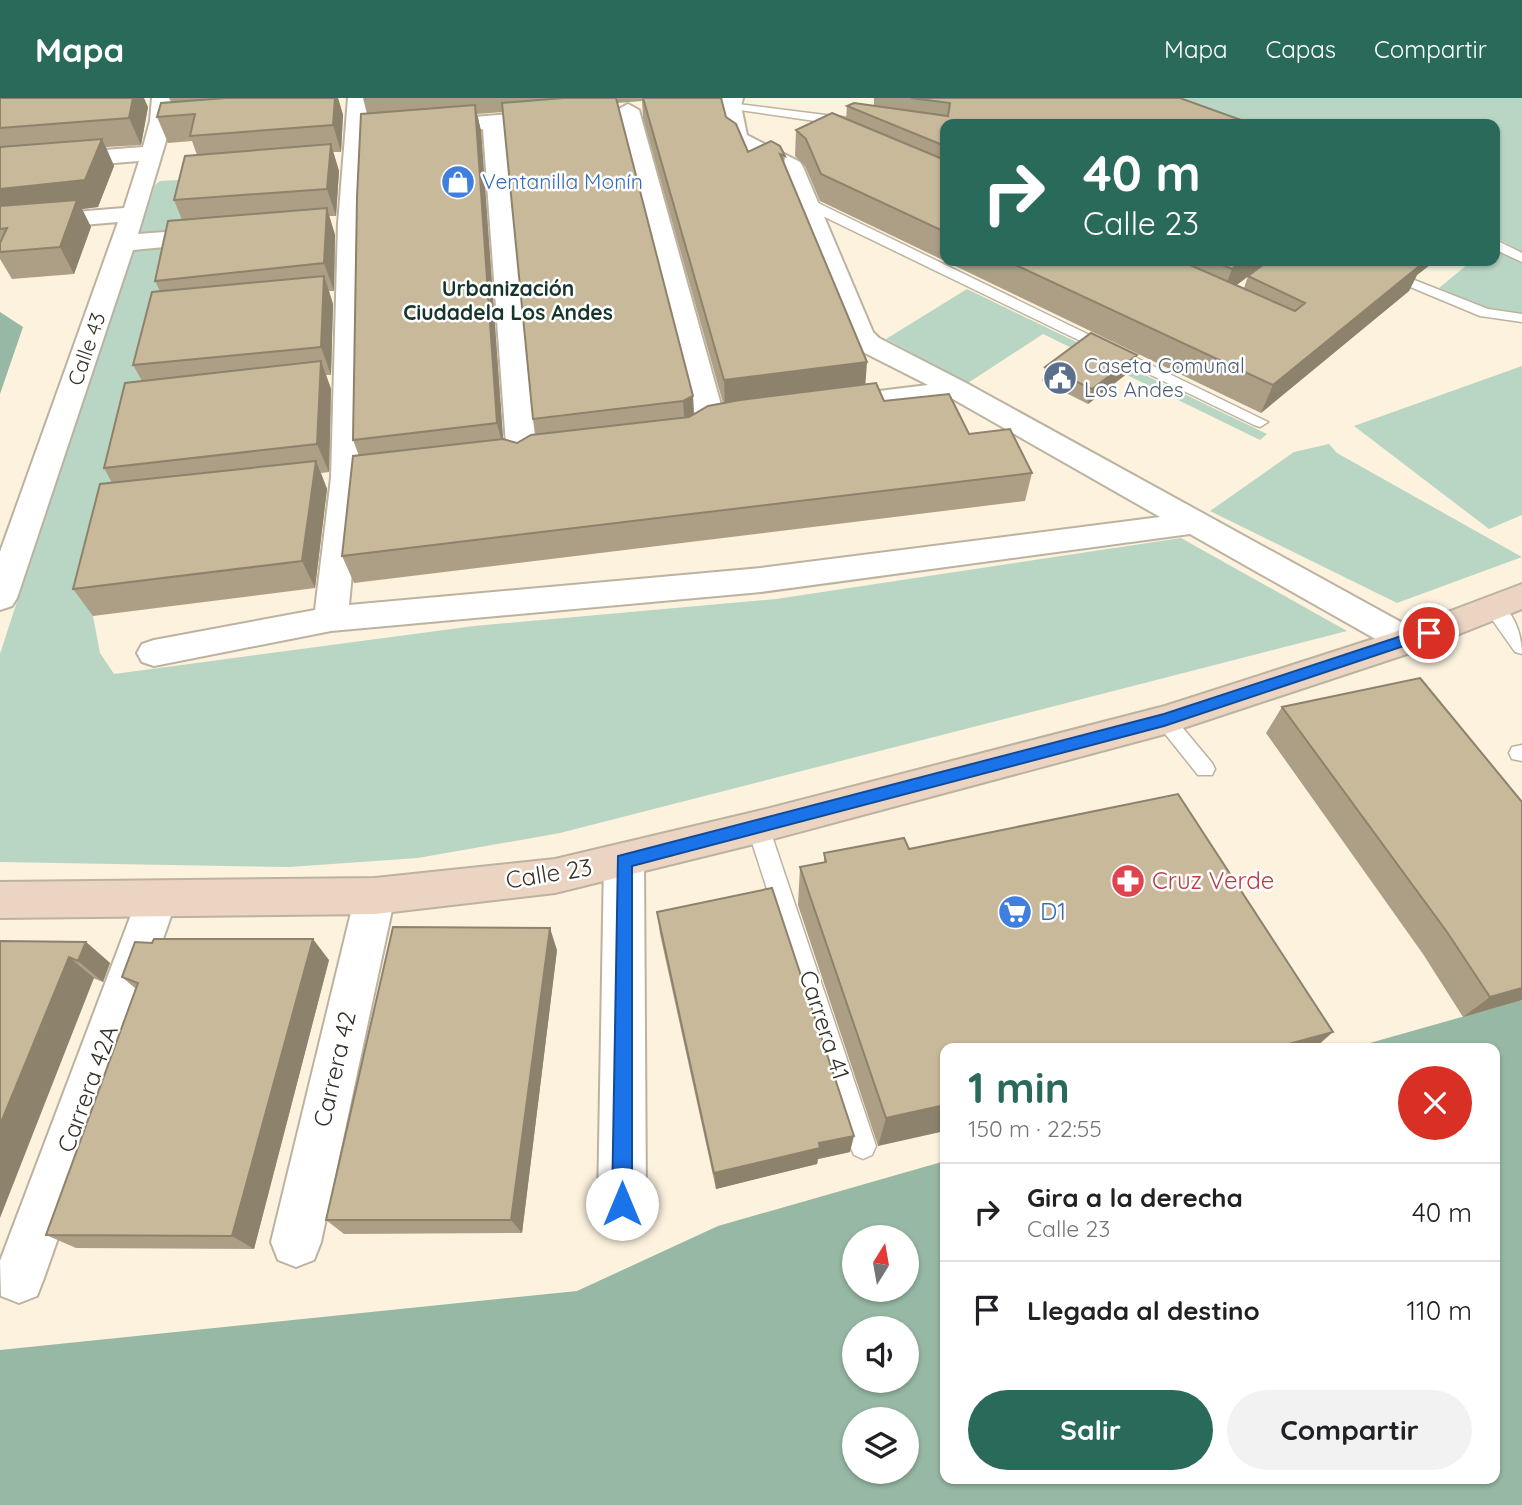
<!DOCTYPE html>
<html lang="es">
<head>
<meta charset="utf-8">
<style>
  :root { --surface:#fff; --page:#f2f2f2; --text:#202124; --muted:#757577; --line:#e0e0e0; --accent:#296a5a }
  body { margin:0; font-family:Quicksand,sans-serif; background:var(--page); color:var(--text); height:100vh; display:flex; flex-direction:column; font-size:26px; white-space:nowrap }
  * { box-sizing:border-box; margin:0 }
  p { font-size:23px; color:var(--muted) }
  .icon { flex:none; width:38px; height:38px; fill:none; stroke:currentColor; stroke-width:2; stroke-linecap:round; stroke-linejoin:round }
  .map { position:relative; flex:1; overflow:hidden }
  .sheet { position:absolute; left:940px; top:945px; width:560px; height:441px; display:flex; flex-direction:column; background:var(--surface); border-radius:14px; box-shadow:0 2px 5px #0004 }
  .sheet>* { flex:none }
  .top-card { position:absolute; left:940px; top:21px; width:560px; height:147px; border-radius:14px; box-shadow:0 2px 5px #0004; background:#296a5a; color:#fff; overflow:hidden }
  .needle { width:46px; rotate:11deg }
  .buttons { position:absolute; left:842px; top:1127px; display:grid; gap:14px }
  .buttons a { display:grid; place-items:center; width:77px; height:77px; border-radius:50%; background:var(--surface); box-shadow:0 2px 5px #0004; font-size:35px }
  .pin { position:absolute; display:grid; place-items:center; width:60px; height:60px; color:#fff; margin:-30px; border:4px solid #fff; border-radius:50%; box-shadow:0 2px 7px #0007 }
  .me { position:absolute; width:77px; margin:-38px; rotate:0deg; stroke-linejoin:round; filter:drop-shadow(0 0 5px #0008) }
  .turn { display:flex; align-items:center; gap:24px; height:147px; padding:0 28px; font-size:32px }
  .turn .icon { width:91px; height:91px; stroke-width:2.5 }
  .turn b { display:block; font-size:49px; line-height:60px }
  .round { display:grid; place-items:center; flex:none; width:74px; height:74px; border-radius:37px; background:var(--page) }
  .headline { display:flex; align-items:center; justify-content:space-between; height:119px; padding:0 28px }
  h1 { font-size:42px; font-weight:700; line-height:52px; color:var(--accent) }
  .action { display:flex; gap:14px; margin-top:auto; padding:14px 28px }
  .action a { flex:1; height:80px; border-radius:42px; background:var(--accent); color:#fff; font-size:28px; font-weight:700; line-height:80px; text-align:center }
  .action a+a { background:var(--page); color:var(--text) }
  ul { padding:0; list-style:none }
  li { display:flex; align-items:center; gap:21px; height:98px; padding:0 28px; border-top:2px solid var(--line) }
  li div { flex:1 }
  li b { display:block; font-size:26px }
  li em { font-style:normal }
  header { display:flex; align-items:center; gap:42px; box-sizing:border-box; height:98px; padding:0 35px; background:var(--accent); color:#fff }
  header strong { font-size:33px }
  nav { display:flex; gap:38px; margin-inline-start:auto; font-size:24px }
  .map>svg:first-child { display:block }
  .green { fill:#b9d6c4 }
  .forest { fill:#96b8a4; fill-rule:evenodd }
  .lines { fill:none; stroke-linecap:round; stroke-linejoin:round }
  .service-casing { stroke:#bcb2a0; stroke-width:3 }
  .minor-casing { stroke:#bcb2a0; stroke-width:4 }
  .secondary-casing { stroke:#bcb2a0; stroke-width:4 }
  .service { fill:#fff; fill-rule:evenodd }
  .minor { fill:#fff; fill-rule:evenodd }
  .secondary { fill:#ecd4c3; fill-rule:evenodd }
  .wall { fill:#ad9f85; fill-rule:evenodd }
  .shaded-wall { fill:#8d826c }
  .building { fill:#c9b99b; stroke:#8d826c; stroke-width:2 }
  .route { fill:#1a73e8; stroke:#114b97; stroke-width:2 }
  .labels { text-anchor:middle; stroke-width:5; stroke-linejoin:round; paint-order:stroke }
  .far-shop-label { font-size:21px; fill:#366cbe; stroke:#fff; text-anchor:start }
  .far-neighbourhood-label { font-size:21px; font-weight:bold; fill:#16352c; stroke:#fff }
  .far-street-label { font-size:21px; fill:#36322a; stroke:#fff }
  .far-service-label { font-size:21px; fill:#4e5e75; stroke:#fff; text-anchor:start }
  .street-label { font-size:24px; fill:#36322a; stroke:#fff }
  .health-label { font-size:24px; fill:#be3a42; stroke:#fff; text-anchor:start }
  .shop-label { font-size:24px; fill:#366cbe; stroke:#fff; text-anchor:start }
</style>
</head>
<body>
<header>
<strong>Mapa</strong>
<nav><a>Mapa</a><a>Capas</a><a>Compartir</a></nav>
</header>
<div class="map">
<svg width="1522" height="1407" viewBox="0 0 1522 1407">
  <rect width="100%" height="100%" fill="#fcf2de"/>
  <path class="green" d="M1139,0H1522V154L1495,139L1494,26H1224Z
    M197,81L185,133L143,138L139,135L155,87L160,83Z
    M181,147L93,518L100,555L114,576L474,528L776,501L1181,440L1347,533L560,735L418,760L289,769L0,764V556L130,154L136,150Z
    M1495,150L1522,165V215L1488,210L1439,190L1468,166L1461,163H1494Z
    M967,191L1267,336L1260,342L1043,236L968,285L886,241Z
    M1522,268V417L1489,431L1354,328Z
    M1329,346L1337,355L1522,459L1397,505L1210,413L1294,354Z"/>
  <path class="forest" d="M0,214L23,229L0,296Z
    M1522,902V1407H0V1252L577,1193L718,1128L945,1063V1381H1494V950H1352ZM854,1139H906V1192H854ZM854,1230H906V1283H854ZM854,1321H906V1374H854Z"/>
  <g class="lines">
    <g class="service-casing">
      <path id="service" d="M730,5L849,20L855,24L849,28L726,10V6Z
        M802,102H812L1268,324L1260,329L1254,327L802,108Z
        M1494,141L1522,155V164L1494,151Z
        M1348,163H1366L1488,211L1522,216V224L1480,218Z
        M1493,503C1514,510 1522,537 1522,556L1515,554L1484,510Z
        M1165,614L1172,617L1212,665L1215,671L1212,677H1198L1158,627L1155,622L1158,617Z
        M1522,647V663L1512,661L1509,655L1512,649Z
        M758,720L766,723L769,729L876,1048L872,1057L863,1061L854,1057L850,1048L747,729L750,723Z"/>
    </g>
    <g class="minor-casing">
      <path id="minor" d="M152,0H172V23L138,136L217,130L226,132L229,137L226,142L217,144L133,152L17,500L12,508L0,512V454L118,124L0,134V120L124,110L139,63L0,74V60L143,49L150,23Z
        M348,0H368L362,126L361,380L349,507L761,470L1160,419L953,301L830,317L820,314L816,308L820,302L830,299L928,287L859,252L848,237L782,73L726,40L719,8L723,0H743L741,8L747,37L800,64L803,69L873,234L879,240L968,286L1419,534L1424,543L1419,552L1407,556L1395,552L1190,436L761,494L331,533L154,568L142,564L137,555L142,546L154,542L315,512L331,380L338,126Z
        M628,6L639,12L723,314L746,309L756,312L760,318L756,324L712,334L702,331L697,325L617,12Z
        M557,12L568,18L565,23L504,29L537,360L533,367L522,370L511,367L507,360L483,31L426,35L415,29L426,23Z
        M624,746L638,751L644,763L646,1106L639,1123L622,1130L605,1123L598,1106L604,763L610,751Z
        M375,780L389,785L395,798L321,1144L314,1162L296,1169L278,1162L271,1144L355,798L361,785Z
        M157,783L171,788L177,801L44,1180L37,1198L19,1205L1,1198L0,1163L137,801L143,788Z"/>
    </g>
    <g class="secondary-casing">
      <path id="secondary" d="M1522,486V511L1419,552L1165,636L758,745L555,795L375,816L0,820V784L375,780L555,761L758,713L1165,608L1395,534Z"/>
    </g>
    <use href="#service" class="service"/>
    <use href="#minor" class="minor"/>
    <use href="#secondary" class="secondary"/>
  </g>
  <path class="wall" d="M0,0L148,9L141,47L106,49L114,68L98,109L82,111L91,129L74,176L12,181L0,161Z
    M169,0H338L343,17L341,54H333L339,73L336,118H329L335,137L334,193H329L333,206L331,277H326L331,291L329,374L321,375L327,391L315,490L93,518L73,491L112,385L104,370L142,283L133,267L160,193L155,183L182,122L174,102L197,57L192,43L168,45L157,19L171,4Z
    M363,0H721L726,19L748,54L771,43L785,58L784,66L865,287L884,303L969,336L1032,375L1025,403L354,485L342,458L359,358L353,342L367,16ZM642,3L643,20L723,305L694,316L693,298L617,5ZM503,14L533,321L536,337L517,345L503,341L481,33L477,16Z
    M874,0H1180L945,26V163H1435L1417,177L1409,193L1261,315L820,103L805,68L795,58L796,32L846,21L847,8H874ZM1248,178L1244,190L1236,187Z
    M1137,257L1133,271L1088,306L1042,283L1045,269Z
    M1282,609L1522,902L1463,919L1423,856L1266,635Z
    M824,755L945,950L878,1048L798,807L800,769L824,765Z
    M657,814L850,1054L818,1061L817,1066L716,1091L660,836Z
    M0,843L86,844L110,865L103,884Z
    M557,852L522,1135L344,1136L326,1122Z
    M329,862L254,1151L76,1150L46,1137L136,891L122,879Z"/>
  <path class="shaded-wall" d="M133,0H144L148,9L141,47L129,20Z
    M335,0H338L343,17L341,54L333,27Z
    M475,7L481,33L504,353L497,325Z
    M102,41L114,68L98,109L82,111L91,129L74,176L60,149L0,120V91Z
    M331,46L339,73L336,118L327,91Z
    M327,110L335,137L334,193L324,165Z
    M1242,163H1269L1222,198L1232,171Z
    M1423,163H1435L1417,177L1409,193L1261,315L1273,287L1420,168Z
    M324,178L333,206L331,277L321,249Z
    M1137,257L1133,271L1088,306L1092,291Z
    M321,263L331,291L329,374L317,346Z
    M867,264L865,292L725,310L724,282Z
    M693,298L694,326L685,331L683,303Z
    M316,363L327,391L315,490L302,463Z
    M550,830L557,852L522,1135L511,1122Z
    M313,841L329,862L254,1151L232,1138Z
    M86,844L110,865L103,884L78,863Z
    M69,859L94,880L0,1120V1027Z
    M1522,890V902L1463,919L1490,899Z
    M1333,934L1315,950H1274Z
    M945,1007V1033L878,1048L886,1020Z
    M854,1038L850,1054L818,1061L817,1066L716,1091L714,1075L819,1045Z"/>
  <path class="building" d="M0,0H133L129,20L0,30Z
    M226,0H335L333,27L190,38L195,16L157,19L161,5Z
    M564,0H616L693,298L683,303L533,321L502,5Z
    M643,0H721L726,19L736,26L748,54L771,43L780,48L785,58L780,56L867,264L724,282Z
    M911,0H1180L1252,26H945V48L847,8L854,5L948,18L950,5Z
    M475,7L497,325L353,342L357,99L361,16Z
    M832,15L945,62V134L821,76L806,41L796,32Z
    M102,41L85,82L0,91V49Z
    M331,46L327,91L174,102L185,58Z
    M77,102L60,149L0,154V145L7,130L0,131V108Z
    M327,110L324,165L155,183L168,123Z
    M1007,163H1181L1295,213L1305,205L1248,178L1268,163H1417L1423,165L1273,287Z
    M1213,163H1242L1232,171Z
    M324,178L321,249L133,267L152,194Z
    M1091,235L1137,257L1092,291L1045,269Z
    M321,263L317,346L104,370L125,285Z
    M876,285L884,303L949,296L969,336L1010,331L1032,375L342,458L353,358L503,341L517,345L531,337L689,319L708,308L740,302Z
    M316,363L302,463L73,491L100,386Z
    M1420,580L1522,704V890L1490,899L1447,834L1282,609Z
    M1178,696L1333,934L1274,950H945V1007L886,1020L800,769L826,764L824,755L904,740L909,751Z
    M772,790L854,1038L819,1045L820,1050L714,1075L657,814Z
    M393,829L550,830L511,1122H326Z
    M154,841H313L232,1138L46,1137L138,885L122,879L135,844L152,845Z
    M0,843L86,844L78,863L69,859L0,1027Z"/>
  <path class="route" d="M1429,529L1436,535L1434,538L1164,628L632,768V1106L629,1113L622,1116L615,1113L612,1106L618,758L1164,616Z"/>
  <defs>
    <g id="shop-disc" transform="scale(1.75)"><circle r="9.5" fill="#3f7fe0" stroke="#fff"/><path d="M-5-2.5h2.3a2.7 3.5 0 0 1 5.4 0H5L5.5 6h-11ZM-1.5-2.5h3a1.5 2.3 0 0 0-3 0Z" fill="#fff"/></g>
    <g id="civic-disc" transform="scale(1.75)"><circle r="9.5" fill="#5c6f8a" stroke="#fff"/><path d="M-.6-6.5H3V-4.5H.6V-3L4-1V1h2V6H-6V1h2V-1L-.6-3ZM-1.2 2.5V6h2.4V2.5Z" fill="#fff"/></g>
    <g id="pharmacy-disc" transform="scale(1.75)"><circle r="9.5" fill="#e0444e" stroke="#fff"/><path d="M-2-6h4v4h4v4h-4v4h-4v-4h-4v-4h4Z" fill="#fff"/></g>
    <g id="supermarket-disc" transform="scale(1.75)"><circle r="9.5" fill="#3f7fe0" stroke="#fff"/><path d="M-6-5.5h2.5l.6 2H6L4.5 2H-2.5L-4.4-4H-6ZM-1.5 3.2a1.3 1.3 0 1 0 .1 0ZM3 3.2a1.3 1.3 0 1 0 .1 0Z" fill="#fff"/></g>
  </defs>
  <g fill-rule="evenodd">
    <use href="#shop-disc" x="458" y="84"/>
    <use href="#civic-disc" x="1060" y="280"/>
    <use href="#pharmacy-disc" x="1128" y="783"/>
    <use href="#supermarket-disc" x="1015" y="814"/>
  </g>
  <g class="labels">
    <g class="far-shop-label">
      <text x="482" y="91">Ventanilla Monín</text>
    </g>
    <g class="far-neighbourhood-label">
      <text x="508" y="198">Urbanización<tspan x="508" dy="24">Ciudadela Los Andes</tspan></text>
    </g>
    <g class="far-street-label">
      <text transform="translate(87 251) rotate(-71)" y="7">Calle 43</text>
    </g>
    <g class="far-service-label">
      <text x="1084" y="275">Caseta Comunal<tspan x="1084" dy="24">Los Andes</tspan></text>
    </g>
    <g class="street-label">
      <text transform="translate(549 776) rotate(-9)" y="8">Calle 23</text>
      <text transform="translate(824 927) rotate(72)" y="8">Carrera 41</text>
      <text transform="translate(335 971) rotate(-77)" y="8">Carrera 42</text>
      <text transform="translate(88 991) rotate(-70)" y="8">Carrera 42A</text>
    </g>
    <g class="health-label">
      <text x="1152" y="791">Cruz Verde</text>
    </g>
    <g class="shop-label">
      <text x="1040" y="822">D1</text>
    </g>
  </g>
</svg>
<div class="buttons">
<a><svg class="needle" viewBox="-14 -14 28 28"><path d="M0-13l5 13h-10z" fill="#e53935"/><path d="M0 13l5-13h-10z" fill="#757577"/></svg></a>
<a><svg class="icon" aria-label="sound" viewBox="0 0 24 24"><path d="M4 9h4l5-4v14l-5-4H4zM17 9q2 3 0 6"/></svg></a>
<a><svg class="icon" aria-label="layers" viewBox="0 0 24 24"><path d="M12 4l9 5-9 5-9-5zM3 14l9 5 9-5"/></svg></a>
</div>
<div class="pin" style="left:1429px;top:535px;background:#d93025"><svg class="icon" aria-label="arrive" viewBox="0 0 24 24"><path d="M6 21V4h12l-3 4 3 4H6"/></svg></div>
<svg class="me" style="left:622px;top:1106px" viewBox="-20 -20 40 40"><circle r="19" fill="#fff"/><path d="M0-13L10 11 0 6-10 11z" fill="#1a73e8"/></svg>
<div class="top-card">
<div class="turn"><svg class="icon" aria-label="right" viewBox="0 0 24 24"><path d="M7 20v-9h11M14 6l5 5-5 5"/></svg><div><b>40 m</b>Calle 23</div></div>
</div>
<section class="sheet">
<div class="headline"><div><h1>1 min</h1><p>150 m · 22:55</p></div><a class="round" style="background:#d93025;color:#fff"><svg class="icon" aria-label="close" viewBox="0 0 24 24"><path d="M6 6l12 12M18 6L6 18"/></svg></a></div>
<ul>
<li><svg class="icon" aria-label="right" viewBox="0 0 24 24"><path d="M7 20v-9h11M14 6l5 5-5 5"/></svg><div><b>Gira a la derecha</b><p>Calle 23</p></div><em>40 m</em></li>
<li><svg class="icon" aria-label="arrive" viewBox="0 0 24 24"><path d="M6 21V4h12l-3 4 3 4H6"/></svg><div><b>Llegada al destino</b></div><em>110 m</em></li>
</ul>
<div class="action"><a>Salir</a><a>Compartir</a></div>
</section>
</div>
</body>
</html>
